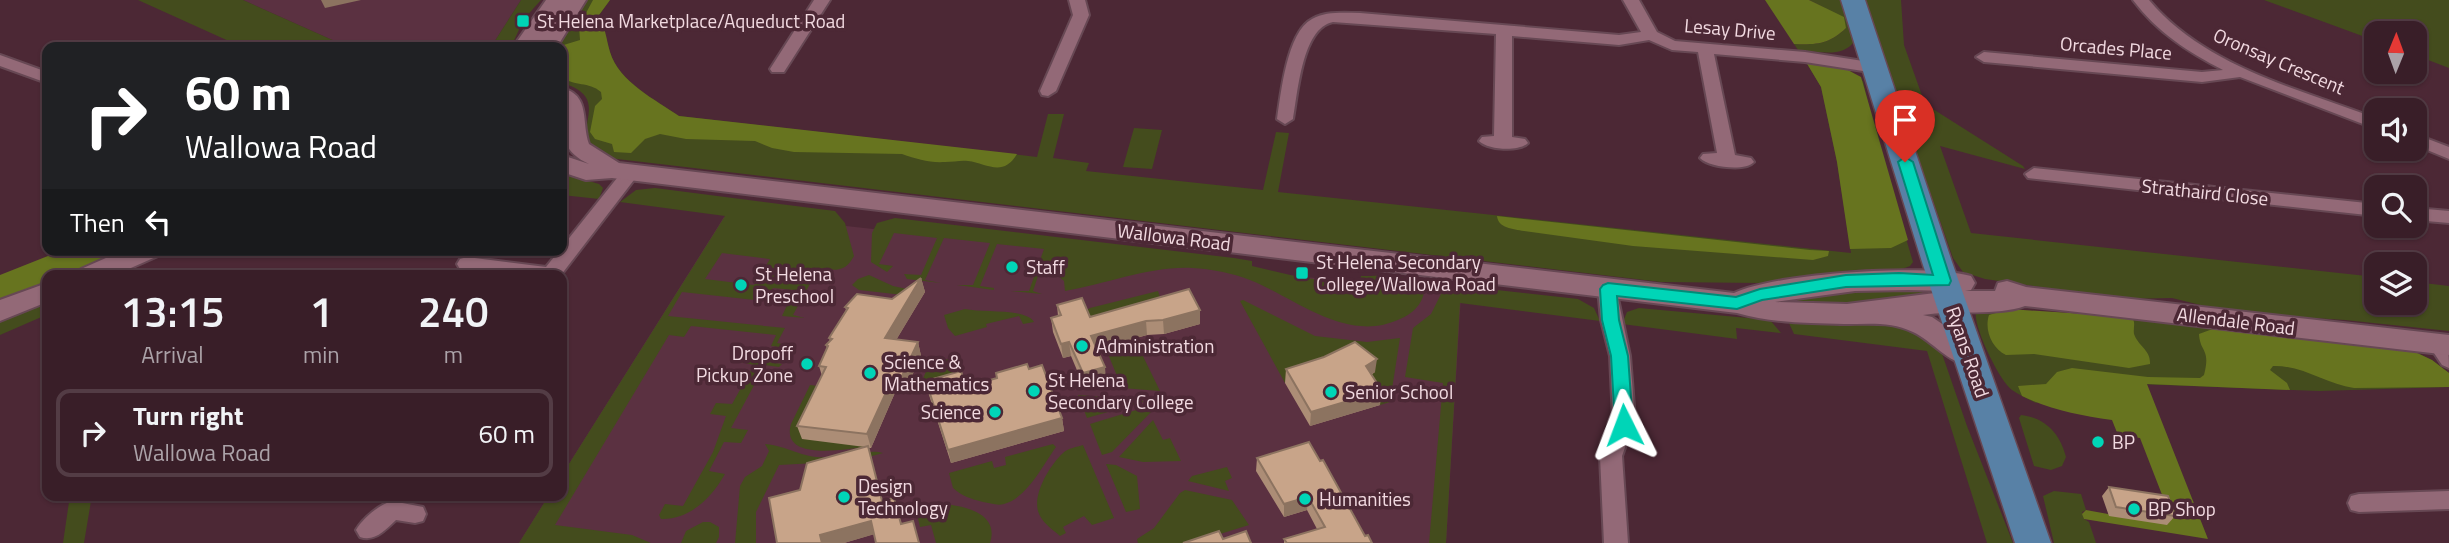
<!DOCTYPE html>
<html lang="en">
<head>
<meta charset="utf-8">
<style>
  :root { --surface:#391e28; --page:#442b34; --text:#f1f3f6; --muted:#aba2a8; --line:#533c45 }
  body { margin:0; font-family:"Titillium Web",sans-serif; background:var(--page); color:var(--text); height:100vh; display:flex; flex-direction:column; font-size:26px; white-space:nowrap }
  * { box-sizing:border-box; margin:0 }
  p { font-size:23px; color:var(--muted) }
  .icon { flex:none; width:38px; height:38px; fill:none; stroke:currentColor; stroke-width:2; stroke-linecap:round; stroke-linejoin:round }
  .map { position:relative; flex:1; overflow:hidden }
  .sheet { position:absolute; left:42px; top:270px; width:525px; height:231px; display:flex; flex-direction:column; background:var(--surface); border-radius:14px; box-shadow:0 2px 5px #0004,0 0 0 2px var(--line) }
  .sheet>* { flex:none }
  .top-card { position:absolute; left:42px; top:42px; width:525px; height:214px; border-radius:14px; box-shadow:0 2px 5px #0004,0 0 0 2px var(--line); background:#202124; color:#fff; overflow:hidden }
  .needle { width:46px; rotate:1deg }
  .buttons { position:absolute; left:2364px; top:21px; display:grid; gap:14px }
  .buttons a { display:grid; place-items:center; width:63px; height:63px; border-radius:14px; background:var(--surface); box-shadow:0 2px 5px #0004,0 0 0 2px var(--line); font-size:35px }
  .pin { position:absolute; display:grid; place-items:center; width:60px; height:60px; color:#fff; margin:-72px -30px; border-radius:50% 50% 50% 0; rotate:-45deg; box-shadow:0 0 7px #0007 }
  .pin .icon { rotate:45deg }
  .me { position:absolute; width:77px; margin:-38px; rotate:357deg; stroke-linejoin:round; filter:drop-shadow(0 0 5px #0008) }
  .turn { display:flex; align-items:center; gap:24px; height:147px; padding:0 28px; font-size:32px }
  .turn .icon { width:91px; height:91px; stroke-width:2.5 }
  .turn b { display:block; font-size:49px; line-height:60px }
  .then { display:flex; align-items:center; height:66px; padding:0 28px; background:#0003; gap:14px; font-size:26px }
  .eta { display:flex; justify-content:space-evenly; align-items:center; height:119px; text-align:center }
  .eta b { font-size:42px; font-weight:600; line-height:49px }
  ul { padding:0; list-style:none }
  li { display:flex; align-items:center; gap:21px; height:88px; margin:0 14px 10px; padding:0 14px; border:4px solid var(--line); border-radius:14px }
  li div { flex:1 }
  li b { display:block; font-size:26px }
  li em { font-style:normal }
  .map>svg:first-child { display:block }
  .built { fill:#5b3141 }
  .green { fill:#444c1d; fill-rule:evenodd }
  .forest { fill:#67741f }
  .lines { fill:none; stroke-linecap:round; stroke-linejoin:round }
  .street-casing { stroke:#674854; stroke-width:4 }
  .secondary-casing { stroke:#674854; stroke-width:4 }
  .primary-casing { stroke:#674854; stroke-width:3 }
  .street { fill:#936977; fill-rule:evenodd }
  .secondary { fill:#936977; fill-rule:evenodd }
  .primary { fill:#5881a6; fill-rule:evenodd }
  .wall { fill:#ac8d76 }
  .shaded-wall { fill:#8c7360 }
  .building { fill:#c8a489; stroke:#8c7360; stroke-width:2 }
  .route { fill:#00d5b7; stroke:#008a77; stroke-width:2 }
  .poi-dot { fill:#00d5b7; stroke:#4c2835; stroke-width:2.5 }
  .labels { text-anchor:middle; stroke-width:7; stroke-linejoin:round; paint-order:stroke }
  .poi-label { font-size:19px; fill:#f2dae1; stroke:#4c2835; text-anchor:start }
  .street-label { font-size:19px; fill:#f2dae1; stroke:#4c2835 }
</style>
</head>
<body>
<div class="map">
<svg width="2449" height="543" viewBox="0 0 2449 543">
  <rect width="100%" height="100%" fill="#4c2835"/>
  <path class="built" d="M243,0H521L491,47H348Z
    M724,217L846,226L1461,294L1446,543H519L549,495H562V475Z"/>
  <path class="green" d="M138,0H243L348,47H242Z
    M521,0H541L524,19L511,47H491Z
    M586,0H610L599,15C605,29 606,39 610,52C619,82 656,100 679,116L1037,157L1048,114H1064L1053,158L1089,163L1086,171L1263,190L1276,132L1289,133L1278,192L1851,253L1837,162L1821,87L1806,62L1848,69L1863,81L1877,141L1913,262L1910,266L1902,269L1853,270L1762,283L1661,282L617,159C548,145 625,101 562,83V47H557Z
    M1809,0H1845L1855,40C1844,59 1818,51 1798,50L1794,44C1817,45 1829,44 1846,28L1823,7Z
    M1863,0H1901L1904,45L1925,104L2023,166L2025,169L1940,146L1971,233L2376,277V303H2415V282L2449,286V331L2345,320L2233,313L2172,298L2124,299L1985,279L1963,272L1953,258Z
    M2264,0H2449V68L2415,55V33H2376V41Z
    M1134,128L1162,130L1152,169L1123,167Z
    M562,173L599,184L603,188L599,199L562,195Z
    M655,188L835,211L845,223L854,256C847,269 839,272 825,268L811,282L793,315L805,318L782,316L794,290L773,288L765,301L682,292L668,316L785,328L777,343L792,346L790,348L771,346L776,335L691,326L684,337L669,335L555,525L632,535L651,543H519L549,495H562V475L725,216L620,202L636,190ZM722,253L769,259H770L754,285L705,279Z
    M895,218L1234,258L1252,261V266L1299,277L1335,282L1360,281L1361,276C1380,276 1414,272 1424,292C1422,305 1412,314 1400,319C1347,344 1297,299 1250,280C1232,273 1212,269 1192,268C1150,266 1107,284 1065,291L1064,281L1056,274L1039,273L1033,291L1042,294L1011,291H1029L1044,249L997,244L980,286L994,288V290L957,285H973L990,243L944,238L925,280L941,283L907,279L904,274L921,275L937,238L894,233L879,264L893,266L887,272L871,262L872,233L877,223Z
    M869,275L893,286L907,289L903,295L859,290L852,285L858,279Z
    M1461,286L1578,299L1594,308L1600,321L1460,303L1446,543H1429L1443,383L1405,377L1413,328L1431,314L1443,290Z
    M1919,289L1923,292L1919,296L1886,305L1776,302L1852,291Z
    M1158,291L1160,297L1092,331L1084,312L1090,308Z
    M1243,300L1315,336L1367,342L1400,338L1390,402L1380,405L1364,379L1375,372L1285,383L1240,301Z
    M47,301L46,315L0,335V320Z
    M1639,308L1770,320L1781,333L1736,328L1737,339L1622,324L1627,312Z
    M965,309C983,313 1026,308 1034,322L1023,324L1019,316L986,324L987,327L955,336L948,328L944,315Z
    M1976,311L2123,317L2413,351L2432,360L2449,373V387L2319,391L2059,381L2036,403C2028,399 2019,395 2012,390C2000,382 1972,325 1976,311Z
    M1788,321L1893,322L1939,345L1967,426L2013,543H1987L1927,351L1794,334Z
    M1138,346L1160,391L1122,388L1108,354Z
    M744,359L782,364L779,367L765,365L731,428L748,430L741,443L724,442L709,471L725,474C712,497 690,520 661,519L659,515L665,504L683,506L713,452L726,416L710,414L716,403L732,404L754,365L741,362Z
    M949,359L955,373L922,381L930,362Z
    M810,385L827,387L865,447C846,449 780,462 791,424Z
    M1078,395L1142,400L1143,402L1087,418Z
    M1146,407L1155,408L1112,452L1102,455L1090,424Z
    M2021,415C2046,418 2060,434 2066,457L2062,466L2051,470L2034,466L2019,418Z
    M1153,420L1163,440L1170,438L1181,461L1143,462L1119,457Z
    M765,444C793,447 802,460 834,457C849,456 870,449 883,453L872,456V460L779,465L756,512V543H735L740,486L745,477L762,466L769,451Z
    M1053,444L1056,447C1043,465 1027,498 1004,504C997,506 990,503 983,502C971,499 962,496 953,488L949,473L992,461L994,468L1006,465L1005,457Z
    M1083,445L1114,518L1092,525L1084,516L1063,527L1066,533L1060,536C1052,529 1041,522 1038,511C1033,493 1050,465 1063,453C1068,448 1077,447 1083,445Z
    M1106,464L1116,465L1137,476L1140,509L1126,512Z
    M1227,467L1232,478L1225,481L1229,491L1188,481L1192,476Z
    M1185,490L1232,500L1249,525L1191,543H1138L1137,539L1154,528L1180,493Z
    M2054,491L2081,494L2086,510L2082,512L2084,519L2089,522L2096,543H2054L2043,496Z
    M70,495H92L84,543H63Z
    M931,503C954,504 1001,509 990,543H936L931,525L920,527L915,506Z
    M703,522H710L719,527V537L716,543H681L686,531Z"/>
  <path class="forest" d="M593,0H610L599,15C606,30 606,38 610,52C619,82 656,100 679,116L1017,154C1003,178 986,163 968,161C961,160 953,162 945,162C929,163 917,159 902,154L794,152L772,148L755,141L686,139L660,134L645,139L631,153L614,152L612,144L595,139L590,132L595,106L602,99L601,92C588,81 575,87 562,77V47H557L580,40L579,26Z
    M1765,0H1809L1844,17L1846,28C1829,44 1817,45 1794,44Z
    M1806,62L1842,67L1861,77L1908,240L1891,248L1850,249L1837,162L1821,87Z
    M1497,216L1810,250L1829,251L1828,256L1813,260L1633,246L1524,231C1513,229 1498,228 1497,216Z
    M63,250H130L70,275H47V284L0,302V275Z
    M2009,309L2132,317C2136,324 2133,327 2134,334C2138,346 2151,350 2150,364L2129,368L2034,354L2006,355C1992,348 1984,330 1989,315Z
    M2218,327L2413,351L2432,360L2449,373V387L2354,388C2326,384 2302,365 2273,366L2270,370L2287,383L2290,390L2147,384L2208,539L2084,519L2082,514L2086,510L2108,514L2166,505L2140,438L2118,435L2112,420C2079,415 2052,410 2022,396L2018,386L2046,384L2057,372L2072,368L2148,377L2200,378L2204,375C2211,348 2200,353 2199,334Z"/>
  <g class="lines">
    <g class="street-casing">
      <path id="street" d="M814,0H830L784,72H772L770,69Z
        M1069,0H1085L1089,15L1056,91L1048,96L1042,95L1040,91L1073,15Z
        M1623,0H1639L1657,32L1675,41L1805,52L1876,63L1884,68L1876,73L1805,62L1714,54L1735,155L1751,158L1754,162C1745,172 1708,167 1700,158L1703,154L1717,153L1698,52L1672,50L1649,40L1619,45L1512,36V137L1525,139L1528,143C1519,152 1488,150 1479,141L1482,137L1494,136L1496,34L1333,22C1302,28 1298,92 1293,119L1285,124L1277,119C1281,93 1287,32 1312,19C1326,11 1344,13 1360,13L1619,35L1641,32Z
        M2133,0H2149C2204,66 2298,89 2376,118V129L2240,77L2202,82L1984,62L1976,57L1984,52L2202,72L2223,70C2188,52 2157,32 2133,0Z
        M0,55L47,72V83L0,66Z
        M2415,134L2449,147V159L2415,145Z
        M631,166L637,168L640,172L637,176L561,275C528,275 492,278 460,269L457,264L460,259L467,257L546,267L625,168Z
        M2034,168L2376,204V216L2028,178L2025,174Z
        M2415,208L2449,211V223L2415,220Z
        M1608,282L1615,284L1630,356L1635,419L1622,456L1628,543H1604L1600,456L1613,419L1610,356L1601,320L1598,289L1601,284Z
        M2438,337C2449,341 2449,355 2449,368L2442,365L2428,344L2431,339Z
        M2449,491V509L2359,512L2351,510L2348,503L2351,496L2359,494Z
        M392,501L423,507L426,514L423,521L415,523L396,520C385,530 375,542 360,537L356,530C363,518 379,505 392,501Z"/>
    </g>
    <g class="secondary-casing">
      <path id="secondary" d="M546,0H586L557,47H535L545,31L535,47H513Z
        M562,88C591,95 581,122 589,144L619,163L1734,293C1777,273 1926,263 1971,276L1975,283L1971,290L1965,291H1995L1998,283L2007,281L2026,287L2449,335V355L2025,306C1998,316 1954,310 1923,315L1932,317L1979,349L1983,356L1979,363C1953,371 1935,342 1913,332C1891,321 1868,324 1844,324C1808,323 1772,323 1737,313L612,178L586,180L562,172V155L589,164C555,149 561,121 562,88ZM1908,290L1951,291L1847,304L1775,302L1855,291Z
        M124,250H162L158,256L115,275H77L81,269Z
        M47,283V302L0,321V300Z"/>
    </g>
    <g class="primary-casing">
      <path id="primary" d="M1841,0H1865L1952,262L2051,543H2015L1922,262Z"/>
    </g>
    <use href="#street" class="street"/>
    <use href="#secondary" class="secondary"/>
    <use href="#primary" class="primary"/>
  </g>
  <path class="wall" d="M921,278L925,292L896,340L918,342L921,356L906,389L897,388L871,448H869L872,460L874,534L844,543H777L800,490L865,447L802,439L797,426L822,376L819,366L827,348L826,345L830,341L829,338L846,310L845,307L892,299Z
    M1057,305L1090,317L1200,310V324L1164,334L1147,335L1097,349L1106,380L1084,387L1071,356L1063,358L1053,332L1051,318L1058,316Z
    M1029,369L1062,418L1064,431L951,463L929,395L926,381L966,387Z
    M1286,369L1375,372L1371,375L1380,405L1310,426L1285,383Z
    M1257,458L1365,536L1372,543H1284V539L1317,529L1307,510L1284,517L1256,471Z
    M2109,487L2175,516L2167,525L2109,516L2102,496Z"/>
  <path class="shaded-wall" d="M321,0H361L325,8Z
    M921,278L925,292L889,352L885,338Z
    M1200,310V324L1164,334L1163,320Z
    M1146,321L1147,335L1092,350L1091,336Z
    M918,342L921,356L906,389L902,376Z
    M1069,342L1071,356L1063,358L1061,344Z
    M1377,359L1375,372L1364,379L1366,366Z
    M1105,367L1106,380L1084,387L1083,373Z
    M894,375L897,388L871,448L867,434Z
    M1382,391L1380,405L1310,426L1311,412Z
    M1062,418L1064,431L951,463L948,450Z
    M1308,497L1307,510L1284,517V504Z
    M871,521L875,534L844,543H822L820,535Z"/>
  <path class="building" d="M921,278L885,338L918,342L902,376L894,375L867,434L797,426L826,367L819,366L828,346L826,345L832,339L829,338L848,308L845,307L857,294L892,299Z
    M1189,289L1200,310L1163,320L1146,321L1091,336L1105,367L1083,373L1069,342L1061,344L1051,318L1061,315L1057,305L1082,298L1090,317Z
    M1355,342L1377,359L1366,366L1382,391L1311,412L1286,369L1324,357Z
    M1027,364L1029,369L1042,365L1062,418L948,450L926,381L961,371L966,387L997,378L996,373Z
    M1309,442L1320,461L1323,460L1365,536L1368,535L1372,543H1287L1284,539L1325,527L1308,497L1284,504L1257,458Z
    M868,446L882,501L894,498L901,524L913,521L919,543H876L871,521L820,535L822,543H777L769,498L800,490L807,463Z
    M2109,487L2168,496L2175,516L2116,507Z
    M1219,531L1223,539L1246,531L1251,543H1183Z"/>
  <path class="route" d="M1905,157L1913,162L1951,281L1949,285L1846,287L1762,300L1737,309L1617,296L1619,320L1628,356L1633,425L1630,430H1618L1615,425L1611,356L1602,320L1600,289L1603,285L1608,283L1736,297L1760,289L1846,275L1899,273L1933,275L1898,162Z"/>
  <g class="poi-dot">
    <rect x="516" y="14" width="14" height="14" rx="3.5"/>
    <circle cx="1012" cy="267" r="7"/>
    <rect x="1295" y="266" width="14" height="14" rx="3.5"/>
    <circle cx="741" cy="285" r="7"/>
    <circle cx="1082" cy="346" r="7"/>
    <circle cx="807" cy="364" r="7"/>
    <circle cx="870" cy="373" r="7"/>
    <circle cx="1034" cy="391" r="7"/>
    <circle cx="1331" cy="392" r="7"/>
    <circle cx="995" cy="412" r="7"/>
    <circle cx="2098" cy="442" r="7"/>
    <circle cx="844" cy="497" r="7"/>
    <circle cx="1305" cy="499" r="7"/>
    <circle cx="2134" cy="509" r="7"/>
  </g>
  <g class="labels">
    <g class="poi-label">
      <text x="537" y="28">St Helena Marketplace/Aqueduct Road</text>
      <text x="1316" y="269">St Helena Secondary<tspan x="1316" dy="22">College/Wallowa Road</tspan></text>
      <text x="1026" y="274">Staff</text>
      <text x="755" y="281">St Helena<tspan x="755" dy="22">Preschool</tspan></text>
      <text x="1096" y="353">Administration</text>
      <text x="793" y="360" text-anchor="end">Dropoff<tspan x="793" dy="22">Pickup Zone</tspan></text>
      <text x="884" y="369">Science &amp;<tspan x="884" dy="22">Mathematics</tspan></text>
      <text x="1048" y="387">St Helena<tspan x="1048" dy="22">Secondary College</tspan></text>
      <text x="1345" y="399">Senior School</text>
      <text x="981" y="419" text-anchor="end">Science</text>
      <text x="2112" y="449">BP</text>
      <text x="858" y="493">Design<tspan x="858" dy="22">Technology</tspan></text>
      <text x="1319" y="506">Humanities</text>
      <text x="2148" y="516">BP Shop</text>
    </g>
    <g class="street-label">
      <text transform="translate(1730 29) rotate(5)" y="7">Lesay Drive</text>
      <text transform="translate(2116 48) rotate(5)" y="7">Orcades Place</text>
      <text transform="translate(2279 61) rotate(23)" y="7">Oronsay Crescent</text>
      <text transform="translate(2205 192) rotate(6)" y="7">Strathaird Close</text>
      <text transform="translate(1174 237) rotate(7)" y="7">Wallowa Road</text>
      <text transform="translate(2236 321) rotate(7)" y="7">Allendale Road</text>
      <text transform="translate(1968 352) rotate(71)" y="7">Ryans Road</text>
    </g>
  </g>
</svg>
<div class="buttons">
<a><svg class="needle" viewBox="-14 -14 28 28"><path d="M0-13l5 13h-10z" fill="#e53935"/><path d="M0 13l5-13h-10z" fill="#aba2a8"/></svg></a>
<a><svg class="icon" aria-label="sound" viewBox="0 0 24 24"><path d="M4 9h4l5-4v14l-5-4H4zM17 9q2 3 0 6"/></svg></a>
<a><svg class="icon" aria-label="search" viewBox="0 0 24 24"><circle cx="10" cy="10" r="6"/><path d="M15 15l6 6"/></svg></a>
<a><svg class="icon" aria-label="layers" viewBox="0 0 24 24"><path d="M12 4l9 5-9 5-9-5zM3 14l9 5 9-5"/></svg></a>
</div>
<div class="pin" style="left:1905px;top:162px;background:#d93025"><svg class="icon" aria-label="arrive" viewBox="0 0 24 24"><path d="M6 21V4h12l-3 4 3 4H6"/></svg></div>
<svg class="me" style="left:1624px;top:425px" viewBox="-20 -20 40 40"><path d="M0-17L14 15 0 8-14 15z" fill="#00d5b7" stroke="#fff" stroke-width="4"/></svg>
<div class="top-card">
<div class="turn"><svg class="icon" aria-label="right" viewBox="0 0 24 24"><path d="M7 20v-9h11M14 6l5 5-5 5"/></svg><div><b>60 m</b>Wallowa Road</div></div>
<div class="then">Then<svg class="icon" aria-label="left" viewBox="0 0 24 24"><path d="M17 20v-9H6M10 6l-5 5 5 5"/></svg></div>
</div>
<section class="sheet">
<div class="eta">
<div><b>13:15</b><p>Arrival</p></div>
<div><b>1</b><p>min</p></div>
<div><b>240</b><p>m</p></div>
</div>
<ul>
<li><svg class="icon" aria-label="right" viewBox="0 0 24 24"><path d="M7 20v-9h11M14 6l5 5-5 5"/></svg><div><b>Turn right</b><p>Wallowa Road</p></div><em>60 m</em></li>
</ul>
</section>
</div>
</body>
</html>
